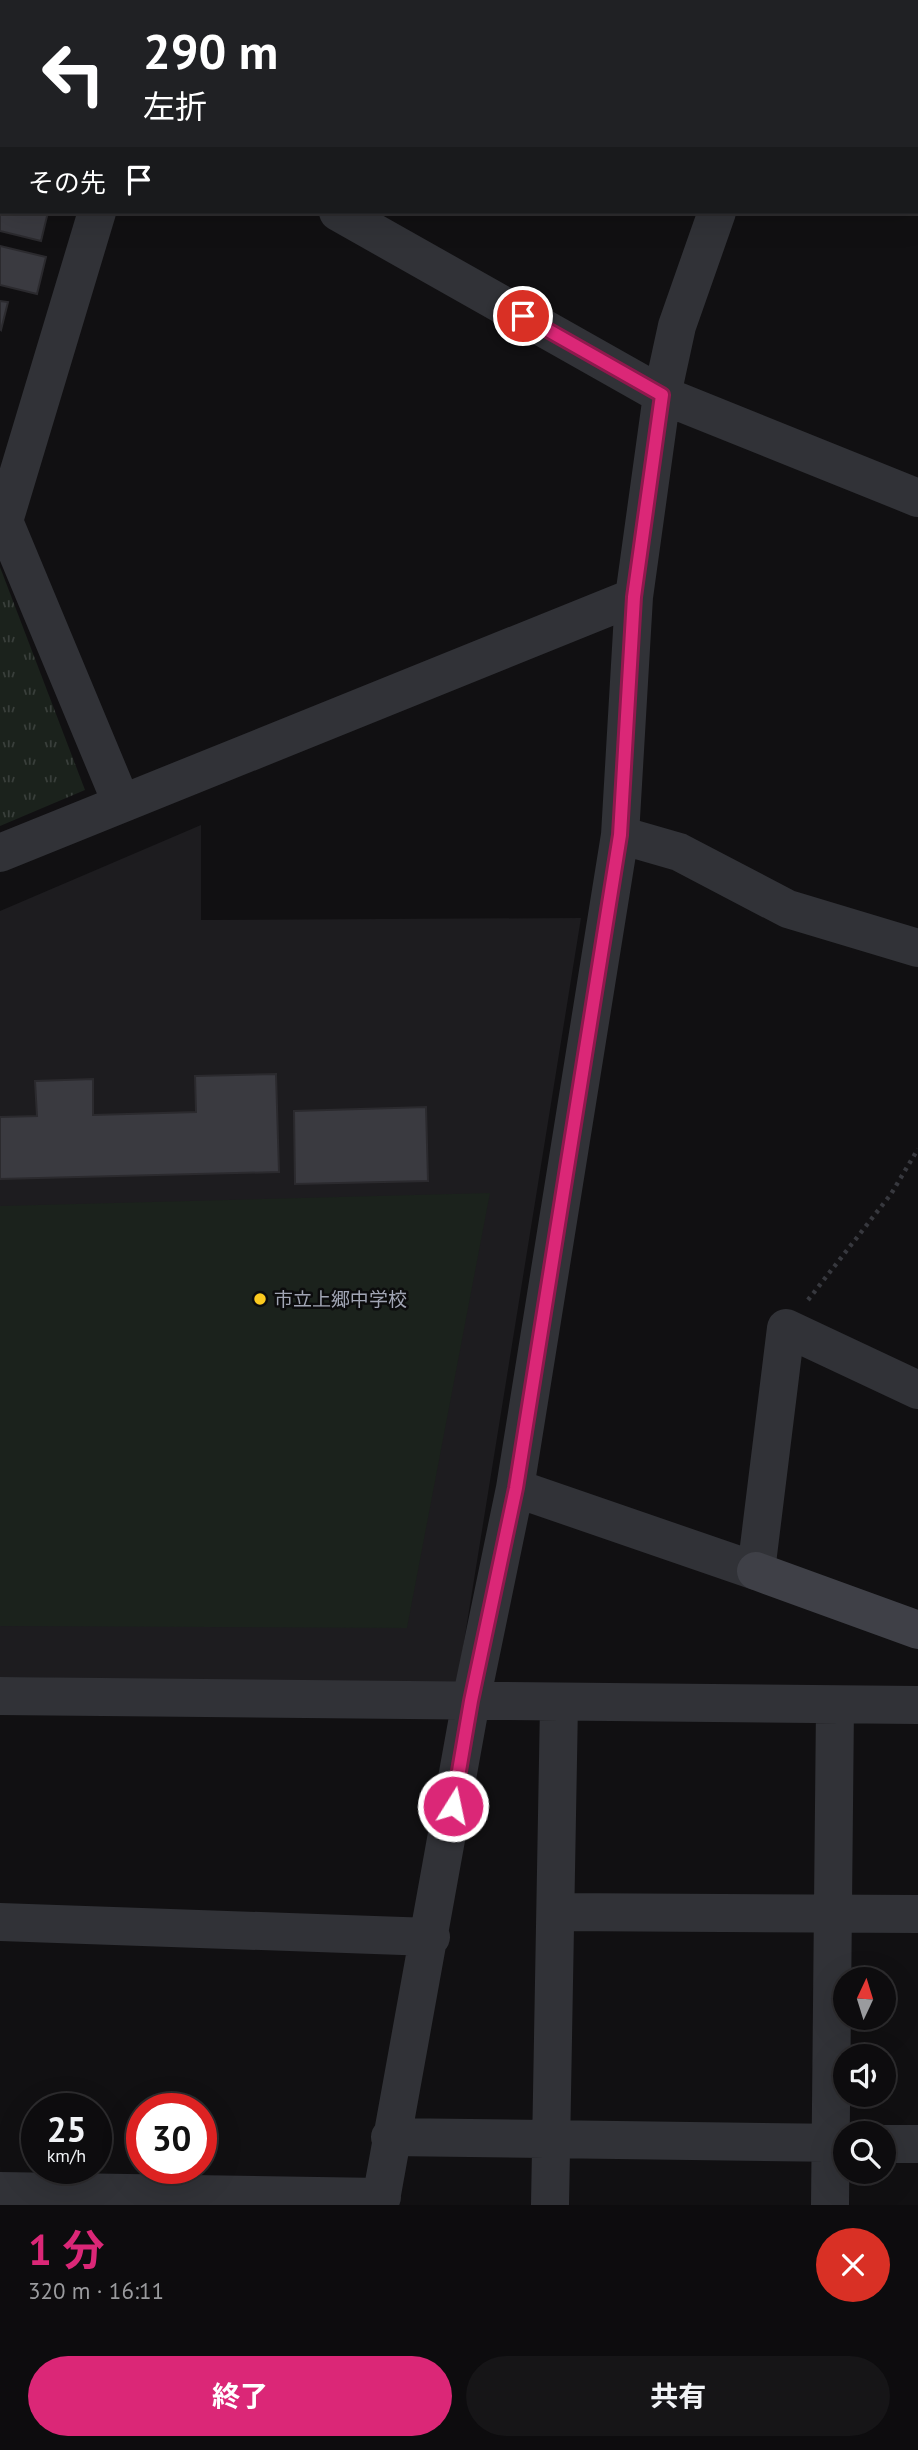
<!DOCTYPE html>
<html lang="ja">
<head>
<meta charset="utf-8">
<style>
  :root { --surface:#0d0c0e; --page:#161517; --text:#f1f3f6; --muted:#9a9b9e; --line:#2d2c2e; --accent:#db2777 }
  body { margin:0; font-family:"PT Sans","Noto Sans JP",sans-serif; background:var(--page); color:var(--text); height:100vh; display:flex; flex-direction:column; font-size:26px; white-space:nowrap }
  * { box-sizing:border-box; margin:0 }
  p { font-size:23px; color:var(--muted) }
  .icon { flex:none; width:38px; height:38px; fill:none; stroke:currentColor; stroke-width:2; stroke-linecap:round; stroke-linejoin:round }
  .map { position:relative; height:2205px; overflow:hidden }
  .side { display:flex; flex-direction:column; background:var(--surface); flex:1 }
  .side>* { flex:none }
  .hud { position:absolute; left:0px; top:0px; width:919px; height:214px; box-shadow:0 7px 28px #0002,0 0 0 2px var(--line); background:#202124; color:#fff; overflow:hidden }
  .needle { width:46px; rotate:4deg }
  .buttons { position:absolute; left:833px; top:1967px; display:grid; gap:14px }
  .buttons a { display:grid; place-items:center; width:63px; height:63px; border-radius:50%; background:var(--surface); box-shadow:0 7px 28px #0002,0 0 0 2px var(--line); font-size:35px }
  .speed { position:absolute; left:21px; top:2093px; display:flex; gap:14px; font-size:35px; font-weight:700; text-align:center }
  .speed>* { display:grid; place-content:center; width:91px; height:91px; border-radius:50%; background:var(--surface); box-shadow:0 7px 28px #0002,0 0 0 2px var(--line); line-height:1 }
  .speed small { font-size:18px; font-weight:400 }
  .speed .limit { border:10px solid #d22; background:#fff; color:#111 }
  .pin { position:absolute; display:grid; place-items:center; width:60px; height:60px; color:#fff; margin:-30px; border:4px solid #fff; border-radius:50%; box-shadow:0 2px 7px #0007 }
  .me { position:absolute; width:77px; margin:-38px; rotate:10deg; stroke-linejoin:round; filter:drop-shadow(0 0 5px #0008) }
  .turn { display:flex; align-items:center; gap:24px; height:147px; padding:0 28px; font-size:32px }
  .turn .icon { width:91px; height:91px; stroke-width:2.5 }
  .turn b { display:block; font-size:49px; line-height:60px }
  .then { display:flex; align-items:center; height:66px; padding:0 28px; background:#0003; gap:14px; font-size:26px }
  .round { display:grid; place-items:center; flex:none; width:74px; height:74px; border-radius:37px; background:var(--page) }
  .head { display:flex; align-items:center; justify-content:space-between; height:119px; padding:0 28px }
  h1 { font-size:42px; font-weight:700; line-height:52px; color:var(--accent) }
  .button { display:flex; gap:14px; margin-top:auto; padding:14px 28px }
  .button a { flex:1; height:80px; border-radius:42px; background:var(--accent); color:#fff; font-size:28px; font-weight:700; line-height:80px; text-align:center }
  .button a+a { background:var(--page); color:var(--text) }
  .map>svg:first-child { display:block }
  .built { fill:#1d1c1f }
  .park { fill:url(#park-tufts) }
  .pitch { fill:#1b221c }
  .building { fill:#3a3a40; stroke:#2b2a2e; stroke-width:2 }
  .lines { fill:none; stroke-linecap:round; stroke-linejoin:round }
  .path { stroke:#37383e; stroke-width:4.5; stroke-dasharray:3.5 5; stroke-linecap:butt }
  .street { stroke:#313237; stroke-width:38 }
  .secondary { stroke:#3f4047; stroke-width:38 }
  .route-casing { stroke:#8e194d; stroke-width:18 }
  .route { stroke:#db2777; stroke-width:12 }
  .poi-dot { fill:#fcca1f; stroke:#0c0c0d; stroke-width:2.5 }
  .labels { text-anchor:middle; stroke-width:5; stroke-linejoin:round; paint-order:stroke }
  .poi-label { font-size:19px; fill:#a1a5b4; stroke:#0c0c0d; text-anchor:start }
</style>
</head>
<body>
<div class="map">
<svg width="918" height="2205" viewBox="0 0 918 2205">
  <defs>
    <pattern id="park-tufts" width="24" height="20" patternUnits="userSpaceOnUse" patternTransform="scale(1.75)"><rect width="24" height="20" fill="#1b221c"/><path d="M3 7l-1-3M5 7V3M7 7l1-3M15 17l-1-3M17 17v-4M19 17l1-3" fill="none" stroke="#393f3b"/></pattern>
  </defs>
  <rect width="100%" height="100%" fill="#111012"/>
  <path class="built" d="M201,825V920L581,918L457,1685L0,1677V911Z"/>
  <path class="park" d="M0,567L85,790L0,826Z"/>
  <path class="pitch" d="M490,1193L407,1628L0,1626V1206Z"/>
  <path class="building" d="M0,194L2,212H48L41,241L0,231Z
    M0,246L46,257L37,294L0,285Z
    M0,301L8,302L1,330L0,329Z
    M276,1074L279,1172L0,1179V1117L37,1116L35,1081L93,1079V1115L196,1112L195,1076Z
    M426,1107L428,1181L295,1184L294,1111Z"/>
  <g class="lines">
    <path class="path" d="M808,1300L891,1194L918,1149"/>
    <path class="street" d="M161,2L162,0
      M789,2V0
      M97,212L4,521L121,802
      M338,212L662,395L918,498
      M620,835L679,852L788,909L918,948
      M0,853L634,597
      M515,1488L756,1571L786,1328L918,1390
      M0,1696L918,1705
      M557,1912L918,1914
      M0,1922L431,1937
      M390,2137L845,2143
      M884,2144H918
      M0,2191L382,2197
      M380,2205L471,1701L515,1488L620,835L634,597L662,395L677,326L717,212
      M550,2205L559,1704
      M830,2205L835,1706"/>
    <path class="secondary" d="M400,0L414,2
      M917,71H918
      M756,1571L918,1630"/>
  </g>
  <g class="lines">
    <g class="route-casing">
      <path id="route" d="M453,1806L471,1701L516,1488L620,835L634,597L662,395L523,316"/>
    </g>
    <use href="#route" class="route"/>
  </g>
  <circle class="poi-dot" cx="260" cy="1299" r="7"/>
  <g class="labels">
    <g class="poi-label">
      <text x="274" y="1306">市立上郷中学校</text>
    </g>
  </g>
</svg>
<div class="buttons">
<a><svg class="needle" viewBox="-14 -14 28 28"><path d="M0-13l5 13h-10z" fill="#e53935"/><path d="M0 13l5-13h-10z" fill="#9a9b9e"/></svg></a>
<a><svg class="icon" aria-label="sound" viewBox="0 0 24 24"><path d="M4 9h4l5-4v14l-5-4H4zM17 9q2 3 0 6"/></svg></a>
<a><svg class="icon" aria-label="search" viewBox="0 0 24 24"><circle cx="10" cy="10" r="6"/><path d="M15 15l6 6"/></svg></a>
</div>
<div class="speed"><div>25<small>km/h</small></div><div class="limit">30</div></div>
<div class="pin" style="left:523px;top:316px;background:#d93025"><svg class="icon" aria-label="arrive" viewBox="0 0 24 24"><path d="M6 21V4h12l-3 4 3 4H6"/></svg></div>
<svg class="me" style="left:453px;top:1806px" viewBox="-20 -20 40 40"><circle r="17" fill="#db2777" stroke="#fff" stroke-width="3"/><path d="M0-11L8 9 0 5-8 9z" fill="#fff"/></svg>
<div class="hud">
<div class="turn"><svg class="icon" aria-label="left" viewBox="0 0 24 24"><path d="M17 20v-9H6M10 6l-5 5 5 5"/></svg><div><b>290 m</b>左折</div></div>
<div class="then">その先<svg class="icon" aria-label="arrive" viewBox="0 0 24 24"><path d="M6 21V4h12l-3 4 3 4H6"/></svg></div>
</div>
</div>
<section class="side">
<div class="head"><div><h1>1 分</h1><p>320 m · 16:11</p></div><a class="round" style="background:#d93025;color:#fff"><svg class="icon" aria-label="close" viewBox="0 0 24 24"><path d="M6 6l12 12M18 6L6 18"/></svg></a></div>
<div class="button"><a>終了</a><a>共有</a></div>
</section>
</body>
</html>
